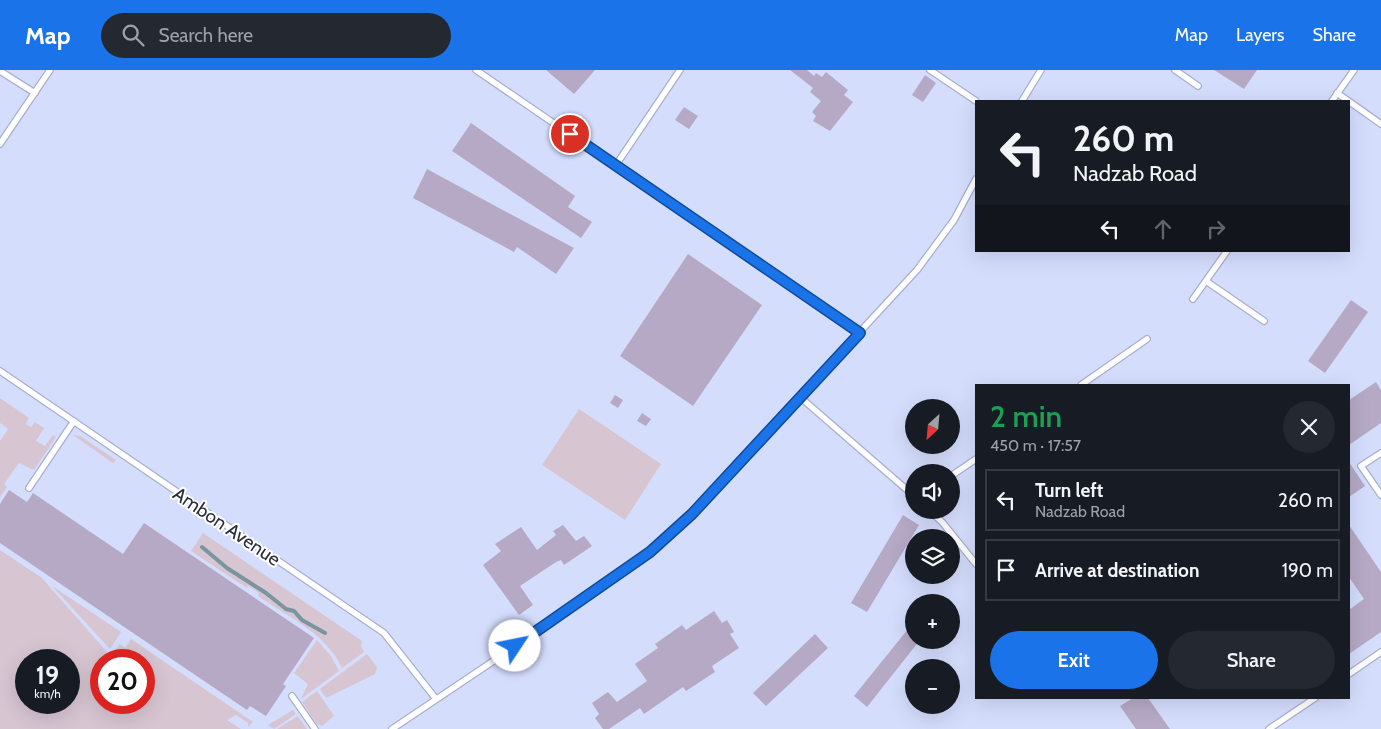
<!DOCTYPE html>
<html lang="en">
<head>
<meta charset="utf-8">
<style>
  :root { --surface:#171b24; --page:#242831; --text:#f1f3f6; --muted:#9ea1a6; --line:#363941; --accent:#1a73e8 }
  body { margin:0; font-family:Cabin,sans-serif; background:var(--page); color:var(--text); height:100vh; display:flex; flex-direction:column; font-size:19px; white-space:nowrap }
  * { box-sizing:border-box; margin:0 }
  p { font-size:16px; color:var(--muted) }
  .icon { flex:none; width:28px; height:28px; fill:none; stroke:currentColor; stroke-width:2; stroke-linecap:round; stroke-linejoin:round }
  .map { position:relative; flex:1; overflow:hidden }
  .sheet { position:absolute; left:975px; top:314px; width:375px; height:315px; display:flex; flex-direction:column; background:var(--surface); border-radius:0px; box-shadow:0 5px 20px #0002 }
  .sheet>* { flex:none }
  .guide { position:absolute; left:975px; top:30px; width:375px; height:152px; border-radius:0px; box-shadow:0 5px 20px #0002; background:#171b24; color:var(--text); overflow:hidden }
  .needle { width:32px; rotate:206deg }
  .buttons { position:absolute; left:905px; top:329px; display:grid; gap:10px }
  .buttons a { display:grid; place-items:center; width:55px; height:55px; border-radius:50%; background:var(--surface); box-shadow:0 5px 20px #0002; font-size:25px }
  .speed { position:absolute; left:15px; top:579px; display:flex; gap:10px; font-size:25px; font-weight:700; text-align:center }
  .speed>* { display:grid; place-content:center; width:65px; height:65px; border-radius:50%; background:var(--surface); box-shadow:0 5px 20px #0002; line-height:1 }
  .speed small { font-size:12px; font-weight:400 }
  .speed .limit { border:8px solid #d22; background:#fff; color:#111 }
  .pin { position:absolute; display:grid; place-items:center; width:42px; height:42px; color:#fff; margin:-21px; border:2px solid #fff; border-radius:50%; box-shadow:0 1px 5px #0007 }
  .me { position:absolute; width:55px; margin:-28px; rotate:56deg; stroke-linejoin:round; filter:drop-shadow(0 0 4px #0008) }
  .turn { display:flex; align-items:center; gap:18px; height:105px; padding:0 15px; font-size:22px }
  .turn .icon { width:65px; height:65px; stroke-width:2.5 }
  .turn b { display:block; font-size:35px; line-height:42px }
  .lanes { display:flex; align-items:center; height:48px; padding:0 15px; background:#0003; justify-content:center; gap:25px; direction:ltr }
  .lanes .off { opacity:.35 }
  .round { display:grid; place-items:center; flex:none; width:52px; height:52px; border-radius:26px; background:var(--page) }
  .summary { display:flex; align-items:center; justify-content:space-between; height:85px; padding:0 15px }
  h1 { font-size:30px; font-weight:600; line-height:38px; color:#1e9e55 }
  .action { display:flex; gap:10px; margin-top:auto; padding:10px 15px }
  .action a { flex:1; height:58px; border-radius:30px; background:var(--accent); color:#fff; font-size:20px; font-weight:600; line-height:58px; text-align:center }
  .action a+a { background:var(--page); color:var(--text) }
  ul { padding:0; list-style:none }
  li { display:flex; align-items:center; gap:15px; height:62px; margin:0 10px 8px; padding:0 5px; border:2px solid var(--line); border-radius:0px }
  li div { flex:1 }
  li b { display:block; font-size:19px }
  li em { font-style:normal }
  header { display:flex; align-items:center; gap:30px; box-sizing:border-box; height:70px; padding:0 25px; background:var(--accent); color:#fff }
  header strong { font-size:24px }
  nav { display:flex; gap:28px; margin-inline-start:auto; font-size:18px }
  .search { width:350px; height:45px; background:var(--page); display:flex; align-items:center; gap:12px; box-sizing:border-box; padding:0 18px; border-radius:28px; color:var(--muted); font-size:19px }
  .map>svg:first-child { display:block }
  .green { fill:#d7c5d2; fill-rule:evenodd }
  .lines { fill:none; stroke-linecap:round; stroke-linejoin:round }
  .stream { stroke:#79959e; stroke-width:4 }
  .building { fill:#b5a9c5 }
  .lane-casing { stroke:#a8afce; stroke-width:8 }
  .lane { stroke:#fff; stroke-width:5.5 }
  .route-casing { stroke:#114b97; stroke-width:12 }
  .route { stroke:#1a73e8; stroke-width:9 }
  .labels { text-anchor:middle; stroke-width:4; stroke-linejoin:round; paint-order:stroke }
  .street-label { font-size:19px; fill:#2b2e3a; stroke:#fff }
</style>
</head>
<body>
<header>
<strong>Map</strong>
<div class="search"><svg class="icon" aria-label="search" viewBox="0 0 24 24"><circle cx="10" cy="10" r="6"/><path d="M15 15l6 6"/></svg>Search here</div>
<nav><a>Map</a><a>Layers</a><a>Share</a></nav>
</header>
<div class="map">
<svg width="1381" height="659" viewBox="0 0 1381 659">
  <rect width="100%" height="100%" fill="#d5ddfd"/>
  <path class="green" d="M0,328L29,348L26,354L31,357L35,352L44,358L36,371L45,376L53,365L56,367L34,400L19,393L4,414L7,417L0,427V371L8,359L0,353Z
    M579,339L661,394L625,450L542,395Z
    M73,365L80,366L116,390L113,393Z
    M203,463L362,571L361,576L364,582L342,598C327,564 287,546 258,526L259,523L248,516L247,518L191,481Z
    M0,480L42,508L107,582L104,586L109,590L120,574L125,578L131,569L253,652L248,657V653L236,645L227,650L241,659H0ZM26,590H69V632H26ZM101,590H144V632H101Z
    M52,516L121,562L110,579Z
    M317,570L331,586L339,601L301,629L308,614L294,603Z
    M367,584L377,597L375,604L326,628L320,619Z
    M317,621L334,646L322,656L317,654L302,632Z
    M293,640L296,644L274,659L268,655Z
    M298,646L307,659H277Z"/>
  <g class="lines">
    <path class="stream" d="M202,477L227,498L266,523L286,539L294,541L302,550L325,563"/>
  </g>
  <path class="building" d="M546,0H595L574,24Z
    M790,0H807L814,6L816,3L822,7L826,2L848,20L844,25L853,32L830,61L813,51L816,46L812,42L821,31L810,22L813,18Z
    M1214,0H1257L1244,19Z
    M925,5L936,13L923,32L912,25Z
    M684,37L698,46L689,59L675,50Z
    M471,53L575,126L568,137L592,152L581,168L452,81Z
    M427,99L499,138L574,178L556,204L517,177L514,182L413,128Z
    M688,184L762,235L693,336L620,286Z
    M1351,230L1368,242L1325,303L1308,291Z
    M1376,312L1381,320V353L1349,375V330Z
    M615,325L623,330L618,338L610,333Z
    M642,343L651,349L646,356L637,351Z
    M1349,392L1365,416L1349,427Z
    M9,420L27,432L33,423L123,484L144,453L314,568L283,614L286,616L266,646L250,636L247,640L0,473V434Z
    M903,445L919,455L867,542L851,533Z
    M563,455L576,471L584,466L592,476L564,495L561,490L556,492L520,516L533,535L519,545L483,495L501,481L495,474L521,457L537,480L556,465L553,461Z
    M1349,455L1381,502V562L1349,584V540L1364,529L1349,507Z
    M714,541L722,553L727,550L734,562L730,564L739,578L712,596L715,602L686,621L683,617L644,644L640,638L609,659H603L595,648L599,644L592,633L608,622L617,632L647,611L635,594L658,578L655,574L682,555L686,560Z
    M908,559L914,564V570H920L867,637L854,626Z
    M815,564L828,578L766,636L753,623Z
    M1133,628H1148L1170,659H1136L1120,636Z"/>
  <g class="lines">
    <g class="lane-casing">
      <path id="lane" d="M476,0L860,263
        M930,0L976,31
        M1175,0L1198,16
        M0,1L35,23
        M1337,23L1381,54
        M1022,31L1041,0
        M1332,31L1354,0
        M0,74L50,0
        M616,95L680,0
        M1206,211L1264,251
        M1193,229L1227,181
        M0,301L384,563L436,629
        M1081,315L1147,269
        M800,327L914,426
        M1381,383L1361,396L1381,425
        M951,406L976,389
        M29,418L74,351
        M929,440L942,452L976,494
        M1349,604L1381,582
        M292,626L315,659
        M392,659L562,545L650,482L692,444L917,200L954,150L976,109
        M1269,659L1315,628"/>
    </g>
    <use href="#lane" class="lane"/>
  </g>
  <g class="lines">
    <g class="route-casing">
      <path id="route" d="M515,576L650,482L692,444L860,263L570,64"/>
    </g>
    <use href="#route" class="route"/>
  </g>
  <g class="labels">
    <g class="street-label">
      <text transform="translate(227 456) rotate(34)" y="7">Ambon Avenue</text>
    </g>
  </g>
</svg>
<div class="buttons">
<a><svg class="needle" viewBox="-14 -14 28 28"><path d="M0-13l5 13h-10z" fill="#e53935"/><path d="M0 13l5-13h-10z" fill="#9ea1a6"/></svg></a>
<a><svg class="icon" aria-label="sound" viewBox="0 0 24 24"><path d="M4 9h4l5-4v14l-5-4H4zM17 9q2 3 0 6"/></svg></a>
<a><svg class="icon" aria-label="layers" viewBox="0 0 24 24"><path d="M12 4l9 5-9 5-9-5zM3 14l9 5 9-5"/></svg></a>
<a>+</a>
<a>−</a>
</div>
<div class="speed"><div>19<small>km/h</small></div><div class="limit">20</div></div>
<div class="pin" style="left:570px;top:64px;background:#d93025"><svg class="icon" aria-label="arrive" viewBox="0 0 24 24"><path d="M6 21V4h12l-3 4 3 4H6"/></svg></div>
<svg class="me" style="left:515px;top:576px" viewBox="-20 -20 40 40"><circle r="19" fill="#fff"/><path d="M0-13L10 11 0 6-10 11z" fill="#1a73e8"/></svg>
<div class="guide">
<div class="turn"><svg class="icon" aria-label="left" viewBox="0 0 24 24"><path d="M17 20v-9H6M10 6l-5 5 5 5"/></svg><div><b>260 m</b>Nadzab Road</div></div>
<div class="lanes"><svg class="icon" aria-label="left" viewBox="0 0 24 24"><path d="M17 20v-9H6M10 6l-5 5 5 5"/></svg><svg class="icon off" aria-label="ahead" viewBox="0 0 24 24"><path d="M12 20V5M6 11l6-6 6 6"/></svg><svg class="icon off" aria-label="right" viewBox="0 0 24 24"><path d="M7 20v-9h11M14 6l5 5-5 5"/></svg></div>
</div>
<section class="sheet">
<div class="summary"><div><h1>2 min</h1><p>450 m · 17:57</p></div><a class="round"><svg class="icon" aria-label="close" viewBox="0 0 24 24"><path d="M6 6l12 12M18 6L6 18"/></svg></a></div>
<ul>
<li><svg class="icon" aria-label="left" viewBox="0 0 24 24"><path d="M17 20v-9H6M10 6l-5 5 5 5"/></svg><div><b>Turn left</b><p>Nadzab Road</p></div><em>260 m</em></li>
<li><svg class="icon" aria-label="arrive" viewBox="0 0 24 24"><path d="M6 21V4h12l-3 4 3 4H6"/></svg><div><b>Arrive at destination</b></div><em>190 m</em></li>
</ul>
<div class="action"><a>Exit</a><a>Share</a></div>
</section>
</div>
</body>
</html>
